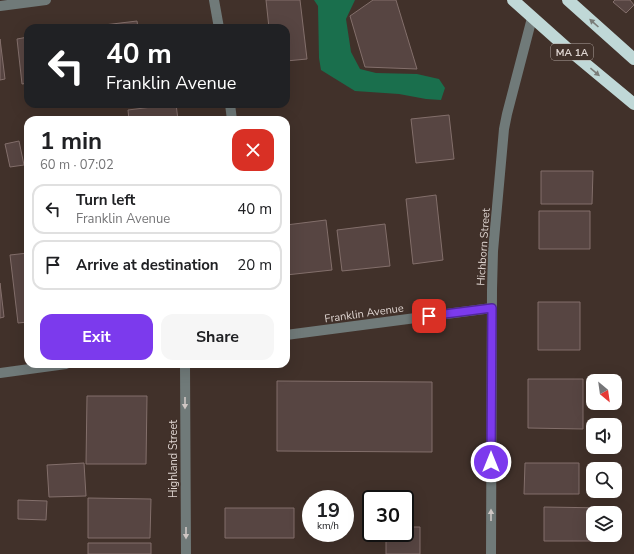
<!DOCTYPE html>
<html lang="en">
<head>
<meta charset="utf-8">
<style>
  :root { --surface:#fff; --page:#f6f6f6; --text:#202124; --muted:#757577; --line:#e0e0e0; --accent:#7c3aed }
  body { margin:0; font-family:"Nunito Sans",sans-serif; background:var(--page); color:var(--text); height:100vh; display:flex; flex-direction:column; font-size:15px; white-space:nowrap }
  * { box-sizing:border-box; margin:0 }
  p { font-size:13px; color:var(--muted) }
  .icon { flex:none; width:22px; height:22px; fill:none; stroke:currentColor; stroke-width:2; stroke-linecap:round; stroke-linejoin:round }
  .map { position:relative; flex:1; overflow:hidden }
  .side { position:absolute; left:24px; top:116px; width:266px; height:252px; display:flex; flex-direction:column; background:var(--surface); border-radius:12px; box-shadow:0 4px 16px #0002 }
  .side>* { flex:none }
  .hud { position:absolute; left:24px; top:24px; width:266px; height:84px; border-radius:12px; box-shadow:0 4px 16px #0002; background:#202124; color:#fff; overflow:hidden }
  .needle { width:26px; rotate:151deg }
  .controls { position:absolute; left:586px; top:374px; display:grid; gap:8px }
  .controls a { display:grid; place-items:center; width:36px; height:36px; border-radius:8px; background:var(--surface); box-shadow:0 4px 16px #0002; font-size:20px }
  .speed { position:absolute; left:302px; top:490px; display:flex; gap:8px; font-size:20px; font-weight:700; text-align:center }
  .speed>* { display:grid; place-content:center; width:52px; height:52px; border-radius:50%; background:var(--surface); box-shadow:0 4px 16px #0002; line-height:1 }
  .speed small { font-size:10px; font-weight:400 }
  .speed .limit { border:2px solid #111; border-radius:6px; background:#fff; color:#111 }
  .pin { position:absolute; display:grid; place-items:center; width:34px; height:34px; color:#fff; margin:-17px; border-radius:8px; box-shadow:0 2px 6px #0006 }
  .me { position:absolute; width:44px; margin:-22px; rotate:0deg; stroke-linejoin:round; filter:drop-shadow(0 0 3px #0008) }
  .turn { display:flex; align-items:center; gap:14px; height:84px; padding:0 16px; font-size:18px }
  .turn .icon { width:52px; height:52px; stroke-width:2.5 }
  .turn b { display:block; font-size:28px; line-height:34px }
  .round { display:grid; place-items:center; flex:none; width:42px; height:42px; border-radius:12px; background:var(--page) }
  .overview { display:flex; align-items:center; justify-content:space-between; height:68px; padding:0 16px }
  h1 { font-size:24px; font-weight:700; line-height:30px }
  .primary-button { display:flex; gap:8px; margin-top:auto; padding:8px 16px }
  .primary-button a { flex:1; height:46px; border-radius:12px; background:var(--accent); color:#fff; font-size:16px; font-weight:700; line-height:46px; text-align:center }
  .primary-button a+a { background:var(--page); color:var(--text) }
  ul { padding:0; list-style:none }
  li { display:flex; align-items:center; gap:12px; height:50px; margin:0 8px 6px; padding:0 8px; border:2px solid var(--line); border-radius:12px }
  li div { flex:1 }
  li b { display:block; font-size:15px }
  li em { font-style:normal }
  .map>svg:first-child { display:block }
  .forest { fill:#1a6f4d }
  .building { fill:#574542; stroke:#836f6b }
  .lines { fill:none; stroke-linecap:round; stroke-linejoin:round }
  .minor { stroke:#707a79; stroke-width:10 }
  .highway { stroke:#c0d8d7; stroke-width:12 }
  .oneway { fill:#7a7c78 }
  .oneway2 { fill:#cec6c3 }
  .route-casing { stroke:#51269a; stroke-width:10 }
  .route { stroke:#7c3aed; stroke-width:7 }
  .labels { text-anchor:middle; stroke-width:3; stroke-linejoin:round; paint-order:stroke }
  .shield { fill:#41312a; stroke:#afa39e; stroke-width:1 }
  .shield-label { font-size:10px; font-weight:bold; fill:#ded4d0 }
  .street-label { font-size:11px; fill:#ded4d0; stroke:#41312a }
</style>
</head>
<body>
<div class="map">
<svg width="634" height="554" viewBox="0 0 634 554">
  <rect width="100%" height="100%" fill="#41312a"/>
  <path class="forest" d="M314,0H355L346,19L351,52L360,69L376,73L417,74L439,79L445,88L441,100L426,99L399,94L355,91L321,70L319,58L318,6Z"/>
  <path class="building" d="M266,0H300L307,59L286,61V28H269Z
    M373,0H396L417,69L365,67L350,16Z
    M615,0H630L634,5L626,13L613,2Z
    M137,21L138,28H105L104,25Z
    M28,37V83L22,84L17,39Z
    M0,39L5,79L0,80Z
    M176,104L178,120H129L128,110Z
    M449,115L454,159L416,163L411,119Z
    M19,141L24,165L10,167L5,144Z
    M541,171H593L592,204H541Z
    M436,195L443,260L413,264L406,199Z
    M539,211H590V249H539Z
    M326,220L332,270L286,275V225Z
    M385,224L390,266L342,271L337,230Z
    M28,253V322L18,323L10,255Z
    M0,283L4,317L0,318Z
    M538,302H580V350H538Z
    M528,379H583V429L528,428Z
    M277,381L432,382V452L277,451Z
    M87,396H147L146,464H86Z
    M84,463L86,496L49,497L47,465Z
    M525,463H579V494H524Z
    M386,497H411V527H420V554H386V533H405V499H386Z
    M88,498L151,499L150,538H88Z
    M18,500L47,501L46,520L18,519Z
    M544,507L607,508V513H593V535H607V541H544Z
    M225,508H294V538H225Z
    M88,543H151V554H88Z"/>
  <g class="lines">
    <path class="minor" d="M214,0L219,28
      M0,6L46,0
      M230,104L232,120
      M286,335L492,308
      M185,364L186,554
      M0,373L66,364
      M491,554L492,290L493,251L504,129L507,114L532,18"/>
    <path class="highway" d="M513,0L569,50L634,104
      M568,0L634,59"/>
  </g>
  <defs><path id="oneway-solid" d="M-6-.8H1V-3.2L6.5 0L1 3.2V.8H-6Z"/></defs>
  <g class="oneway">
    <use href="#oneway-solid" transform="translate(594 23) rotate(-138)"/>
    <use href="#oneway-solid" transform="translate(595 72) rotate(40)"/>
  </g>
  <g class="oneway2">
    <use href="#oneway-solid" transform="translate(185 403) rotate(90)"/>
    <use href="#oneway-solid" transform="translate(491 515) rotate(-90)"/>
    <use href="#oneway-solid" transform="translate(186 533) rotate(90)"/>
  </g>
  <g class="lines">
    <g class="route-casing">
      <path id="route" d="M429,316L492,308L491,462"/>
    </g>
    <use href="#route" class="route"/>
  </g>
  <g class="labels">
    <rect class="shield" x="551" y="44" width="42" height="16" rx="3"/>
    <g class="shield-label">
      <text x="572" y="56">MA 1A</text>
    </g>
    <g class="street-label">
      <text transform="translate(483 247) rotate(-86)" y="4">Hichborn Street</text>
      <text transform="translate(364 313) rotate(-8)" y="4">Franklin Avenue</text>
      <text transform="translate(173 459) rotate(-90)" y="4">Highland Street</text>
    </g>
  </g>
</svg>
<div class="controls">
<a><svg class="needle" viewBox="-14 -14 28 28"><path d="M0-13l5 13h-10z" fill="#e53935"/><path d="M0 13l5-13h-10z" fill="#757577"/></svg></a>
<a><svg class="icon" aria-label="sound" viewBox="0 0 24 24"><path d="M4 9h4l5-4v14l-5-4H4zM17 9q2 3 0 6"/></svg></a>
<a><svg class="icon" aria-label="search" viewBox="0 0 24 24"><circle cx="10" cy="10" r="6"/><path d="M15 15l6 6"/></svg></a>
<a><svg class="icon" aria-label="layers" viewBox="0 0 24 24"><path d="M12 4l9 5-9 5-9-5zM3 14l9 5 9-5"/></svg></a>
</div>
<div class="speed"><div>19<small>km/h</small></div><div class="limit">30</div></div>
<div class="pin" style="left:429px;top:316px;background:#d93025"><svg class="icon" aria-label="arrive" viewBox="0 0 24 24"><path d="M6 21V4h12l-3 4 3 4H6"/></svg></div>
<svg class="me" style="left:491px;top:462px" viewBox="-20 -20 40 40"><circle r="17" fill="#7c3aed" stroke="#fff" stroke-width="3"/><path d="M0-11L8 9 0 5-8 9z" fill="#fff"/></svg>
<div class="hud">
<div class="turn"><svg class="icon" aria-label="left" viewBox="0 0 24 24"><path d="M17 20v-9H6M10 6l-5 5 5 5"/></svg><div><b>40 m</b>Franklin Avenue</div></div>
</div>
<section class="side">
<div class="overview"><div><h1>1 min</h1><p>60 m · 07:02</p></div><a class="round" style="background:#d93025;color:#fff"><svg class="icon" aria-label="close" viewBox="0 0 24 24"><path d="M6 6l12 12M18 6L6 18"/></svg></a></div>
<ul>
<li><svg class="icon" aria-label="left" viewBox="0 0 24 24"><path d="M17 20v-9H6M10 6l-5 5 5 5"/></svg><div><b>Turn left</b><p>Franklin Avenue</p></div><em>40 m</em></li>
<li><svg class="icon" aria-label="arrive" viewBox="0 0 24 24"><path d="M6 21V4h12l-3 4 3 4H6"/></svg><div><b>Arrive at destination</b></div><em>20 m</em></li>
</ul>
<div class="primary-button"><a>Exit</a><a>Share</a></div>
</section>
</div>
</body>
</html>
